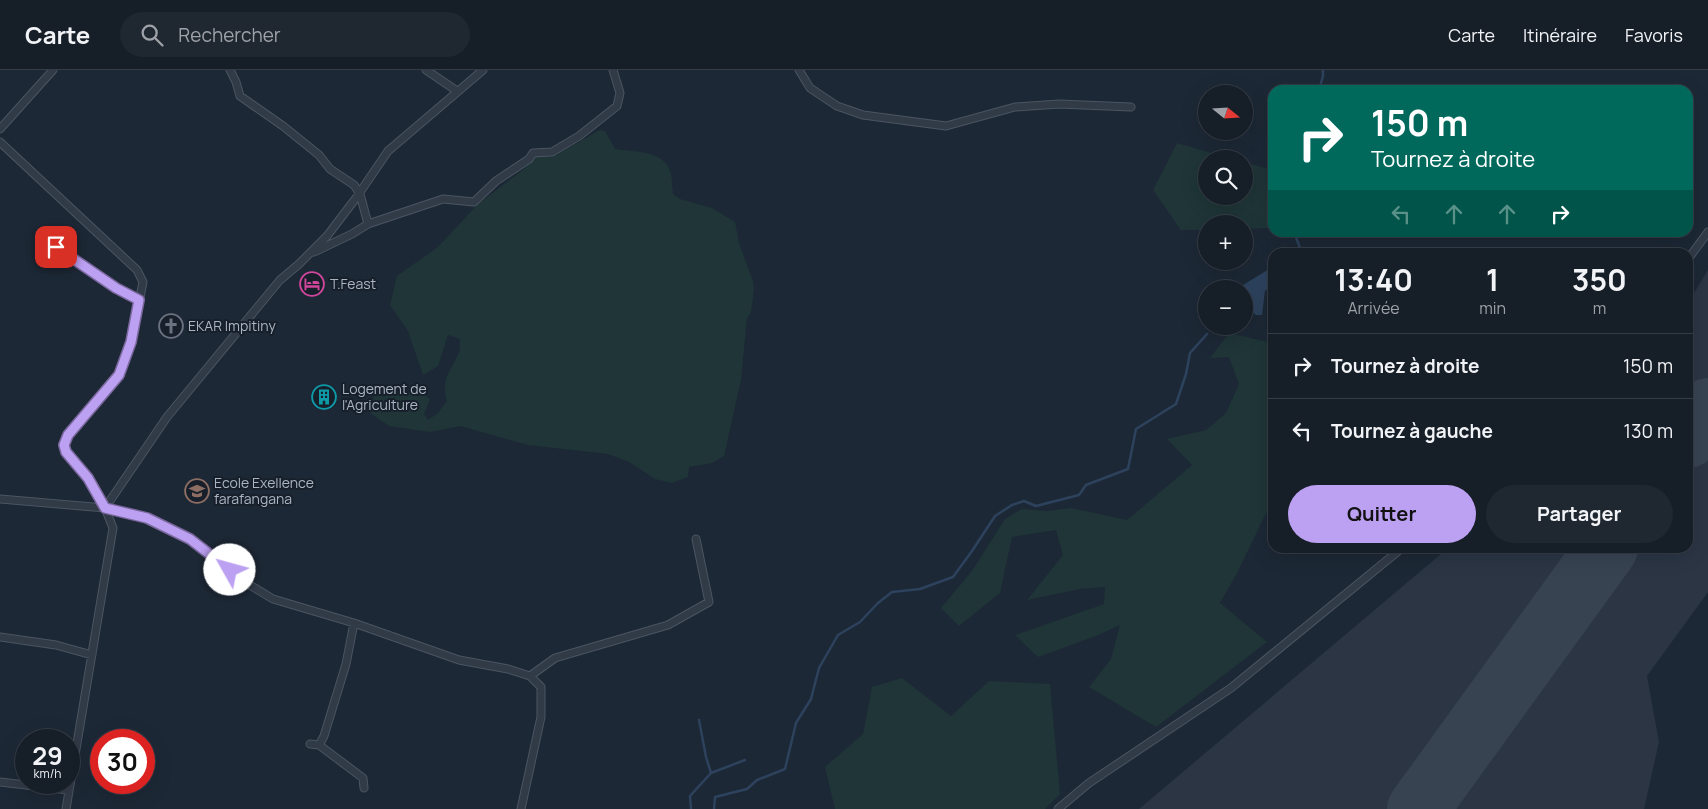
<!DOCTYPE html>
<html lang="fr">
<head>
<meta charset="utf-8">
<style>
  :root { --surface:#161e28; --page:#1f2730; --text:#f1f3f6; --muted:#9ea2a8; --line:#353c45; --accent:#bca0f2 }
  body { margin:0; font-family:Manrope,sans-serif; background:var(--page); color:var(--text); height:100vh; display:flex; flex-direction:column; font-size:19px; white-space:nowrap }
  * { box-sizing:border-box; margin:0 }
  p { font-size:16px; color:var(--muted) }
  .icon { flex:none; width:28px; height:28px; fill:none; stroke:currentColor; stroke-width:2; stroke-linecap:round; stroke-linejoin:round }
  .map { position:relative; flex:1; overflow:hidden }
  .panel { position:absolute; left:1268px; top:178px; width:425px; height:305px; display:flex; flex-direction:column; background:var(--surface); border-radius:15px; box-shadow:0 5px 20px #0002,0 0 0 1px var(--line) }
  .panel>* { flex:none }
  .top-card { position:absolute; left:1268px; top:15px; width:425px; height:152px; border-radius:15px; box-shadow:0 5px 20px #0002,0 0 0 1px var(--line); background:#00695c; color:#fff; overflow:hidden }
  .needle { width:32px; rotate:108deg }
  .fabs { position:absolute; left:1198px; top:15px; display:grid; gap:10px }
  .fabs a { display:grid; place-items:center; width:55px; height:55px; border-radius:50%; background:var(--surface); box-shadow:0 5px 20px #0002,0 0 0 1px var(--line); font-size:25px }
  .speed { position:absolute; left:15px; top:659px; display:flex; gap:10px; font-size:25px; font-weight:700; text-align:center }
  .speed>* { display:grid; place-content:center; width:65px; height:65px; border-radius:50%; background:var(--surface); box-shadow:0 5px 20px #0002,0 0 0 1px var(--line); line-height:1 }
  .speed small { font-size:12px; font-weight:400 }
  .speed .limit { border:8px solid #d22; background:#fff; color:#111 }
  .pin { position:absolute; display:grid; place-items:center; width:42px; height:42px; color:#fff; margin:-21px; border-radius:10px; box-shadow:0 2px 8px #0006 }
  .me { position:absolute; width:55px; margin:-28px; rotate:308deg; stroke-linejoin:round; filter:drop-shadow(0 0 4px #0008) }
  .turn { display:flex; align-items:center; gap:18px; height:105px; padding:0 20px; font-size:22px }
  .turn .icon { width:65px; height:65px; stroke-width:2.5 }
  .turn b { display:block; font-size:35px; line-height:42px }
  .lanes { display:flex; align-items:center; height:48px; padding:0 20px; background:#0003; justify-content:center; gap:25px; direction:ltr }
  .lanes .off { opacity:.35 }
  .eta { display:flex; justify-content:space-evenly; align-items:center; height:85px; text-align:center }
  .eta b { font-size:30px; font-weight:700; line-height:35px }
  .cta { display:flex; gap:10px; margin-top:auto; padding:10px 20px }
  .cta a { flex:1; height:58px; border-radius:30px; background:var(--accent); color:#111; font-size:20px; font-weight:700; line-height:58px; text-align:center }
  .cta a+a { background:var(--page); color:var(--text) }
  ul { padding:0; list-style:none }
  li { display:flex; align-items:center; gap:15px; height:65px; padding:0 20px; border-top:1px solid var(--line) }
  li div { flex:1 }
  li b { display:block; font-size:19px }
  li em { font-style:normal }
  header { display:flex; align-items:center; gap:30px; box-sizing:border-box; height:70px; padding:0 25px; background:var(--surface); border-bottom:1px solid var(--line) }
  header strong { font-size:24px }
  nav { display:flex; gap:28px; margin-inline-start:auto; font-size:18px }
  .search { width:350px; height:45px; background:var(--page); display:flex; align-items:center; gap:12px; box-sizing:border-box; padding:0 18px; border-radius:28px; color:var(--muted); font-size:19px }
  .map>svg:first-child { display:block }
  .airport { fill:#2b3544 }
  .green { fill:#1f3537 }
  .water { fill:#2d425d }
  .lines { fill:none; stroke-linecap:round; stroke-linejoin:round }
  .stream { stroke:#2d425d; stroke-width:2.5 }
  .runway { stroke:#384352; stroke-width:62 }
  .minor-casing { stroke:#4b5562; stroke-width:9 }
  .minor { stroke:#313a47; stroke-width:7 }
  .route-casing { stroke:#7a689d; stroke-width:12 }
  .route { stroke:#bca0f2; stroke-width:9 }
  .labels { text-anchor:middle; stroke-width:4; stroke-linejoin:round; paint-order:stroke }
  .poi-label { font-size:14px; fill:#aab5c4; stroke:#171f2b; text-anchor:start }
</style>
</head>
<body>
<header>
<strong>Carte</strong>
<div class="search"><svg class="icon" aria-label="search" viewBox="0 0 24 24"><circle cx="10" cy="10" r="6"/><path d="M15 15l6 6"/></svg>Rechercher</div>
<nav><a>Carte</a><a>Itinéraire</a><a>Favoris</a></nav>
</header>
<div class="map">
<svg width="1708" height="739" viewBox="0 0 1708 739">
  <rect width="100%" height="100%" fill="#1d2836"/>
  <path class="airport" d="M1708,200V522L1647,606L1659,672L1644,739H1139L1448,478H1688V233Z"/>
  <path class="green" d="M600,60L605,61L615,79C634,82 665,80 671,103C672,110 672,117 673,124L680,129L712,138L735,152L739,173L753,211L754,219L751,243L747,248L741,310L724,386L712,393L689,397L688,407L672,413L655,409L629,392L608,384L528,375L460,356L430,362L389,356L370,343L374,326L403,324L417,319L430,329L424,344L428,350L438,343L447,331C441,310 449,303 458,285C460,281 460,275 460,269L448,265L438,296L423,305L408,261L390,235L397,206L438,177L478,134L524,99L535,87H552Z
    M1177,73L1232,89H1206V126H1244V92L1269,99L1272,92L1269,158L1244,159V154H1206V160H1181L1153,120Z
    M1229,263L1272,273V431L1236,505L1220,533L1267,572L1156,657L1089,617L1111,589L1120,555L1096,566L1038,587L1015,565L1104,534L1105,517L1080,519L1027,530L1063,485L1056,460L1012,467L1000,523L959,556L941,538L972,501L1005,449L1022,439L1047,441L1071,438L1127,450L1192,395L1167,369L1206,360L1226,343L1239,314L1229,287L1210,288Z
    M902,608L951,646L989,611L1050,614L1060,724L1045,739H835L825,697L863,664L872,617Z"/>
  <path class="water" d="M1272,197V214L1265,221L1262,245H1256L1250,240L1244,238V219H1238C1249,210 1261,205 1272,197Z"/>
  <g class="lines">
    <path class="stream" d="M1319,20L1323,6V0
      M1294,162L1300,178L1299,182
      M699,650L706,687L711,703
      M691,739L690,726L711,703L745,690
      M714,739L715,727L747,719L757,710L785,699L796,653L811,629L819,598L838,565L860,552L878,533L892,522L920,519L953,507L972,481L995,446L1012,435L1024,431L1036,436L1079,425L1086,415L1128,399L1136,359L1176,334L1186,304L1190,283L1207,264"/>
    <path class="runway" d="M1688,367L1708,339
      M1418,739L1607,478"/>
    <g class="minor-casing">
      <path id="minor" d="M230,0L236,12L240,26L283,56L319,85L330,99L354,115L360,124L368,154
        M426,0L457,21
        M799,0L810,18L837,36L863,45L946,56L1015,37L1059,34L1131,37
        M0,59L53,0
        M0,72L137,200L143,212L131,272L119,305L68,365L64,375L66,382L88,408L105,438L113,458L66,739
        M40,171L56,177L116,218L139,230
        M314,182L352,164L368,154L443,129L474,132L496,111L529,89L533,83L552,82L579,66L617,36L620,23L613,0
        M1688,189L1708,162
        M0,429L105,438L147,448L190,469L243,511L273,529L354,553L459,590L508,599L530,606L541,617V647L521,739
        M105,438L167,347L280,210L299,194L327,166L356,128L388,81L483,0
        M0,567L56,575L92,585
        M530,606L555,588L668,555L709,532L696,469
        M310,674L319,675L324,666L346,594L354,553
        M319,675L363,708L364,718
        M0,712L68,720
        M1058,739L1089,713L1231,618L1402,478"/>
    </g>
    <use href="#minor" class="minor"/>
  </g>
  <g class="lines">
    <g class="route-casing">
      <path id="route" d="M56,177L116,218L139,230L131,272L119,305L68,365L64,375L66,382L88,408L105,438L147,448L190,469L230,500"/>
    </g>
    <use href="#route" class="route"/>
  </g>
  <defs>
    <g id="hotel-ring" transform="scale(1.25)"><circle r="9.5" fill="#171f2b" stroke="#d1479c" stroke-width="1.5"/><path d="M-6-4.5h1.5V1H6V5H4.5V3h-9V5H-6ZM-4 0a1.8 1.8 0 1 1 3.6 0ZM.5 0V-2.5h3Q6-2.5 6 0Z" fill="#d1479c"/></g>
    <g id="church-ring" transform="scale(1.25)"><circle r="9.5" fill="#171f2b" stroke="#6b7280" stroke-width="1.5"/><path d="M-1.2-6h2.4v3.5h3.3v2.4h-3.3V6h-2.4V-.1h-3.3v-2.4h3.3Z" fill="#6b7280"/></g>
    <g id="building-ring" transform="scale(1.25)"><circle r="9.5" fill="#171f2b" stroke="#0f9aa8" stroke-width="1.5"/><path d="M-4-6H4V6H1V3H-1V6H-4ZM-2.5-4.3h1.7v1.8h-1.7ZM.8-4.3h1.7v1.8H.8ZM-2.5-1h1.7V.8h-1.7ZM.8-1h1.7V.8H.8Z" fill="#0f9aa8"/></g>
    <g id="school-ring" transform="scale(1.25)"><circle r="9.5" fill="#171f2b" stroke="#8d6e63" stroke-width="1.5"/><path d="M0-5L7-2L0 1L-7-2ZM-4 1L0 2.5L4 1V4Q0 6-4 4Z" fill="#8d6e63"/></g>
  </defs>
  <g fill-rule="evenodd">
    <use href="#hotel-ring" x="312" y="214"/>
    <use href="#church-ring" x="171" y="256"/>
    <use href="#building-ring" x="324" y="327"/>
    <use href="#school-ring" x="197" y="421"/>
  </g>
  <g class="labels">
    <g class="poi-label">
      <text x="330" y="219">T.Feast</text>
      <text x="188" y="261">EKAR Impitiny</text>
      <text x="342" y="324">Logement de<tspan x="342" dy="16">l'Agriculture</tspan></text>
      <text x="214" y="418">Ecole Exellence<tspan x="214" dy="16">farafangana</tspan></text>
    </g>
  </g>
</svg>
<div class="fabs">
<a><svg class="needle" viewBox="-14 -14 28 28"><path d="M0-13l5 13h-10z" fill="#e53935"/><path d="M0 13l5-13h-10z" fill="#9ea2a8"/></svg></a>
<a><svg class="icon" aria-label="search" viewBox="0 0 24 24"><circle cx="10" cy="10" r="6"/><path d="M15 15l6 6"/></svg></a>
<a>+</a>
<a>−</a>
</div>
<div class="speed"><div>29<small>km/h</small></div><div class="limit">30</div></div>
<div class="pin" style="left:56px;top:177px;background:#d93025"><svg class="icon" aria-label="arrive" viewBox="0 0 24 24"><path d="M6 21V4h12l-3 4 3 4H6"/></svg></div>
<svg class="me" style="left:230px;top:500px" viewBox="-20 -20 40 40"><circle r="19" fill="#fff"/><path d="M0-13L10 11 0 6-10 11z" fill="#bca0f2"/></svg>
<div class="top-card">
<div class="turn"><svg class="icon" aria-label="right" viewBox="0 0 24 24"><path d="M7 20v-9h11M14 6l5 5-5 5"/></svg><div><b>150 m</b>Tournez à droite</div></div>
<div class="lanes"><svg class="icon off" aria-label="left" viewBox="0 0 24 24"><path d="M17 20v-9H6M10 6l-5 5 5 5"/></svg><svg class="icon off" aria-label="ahead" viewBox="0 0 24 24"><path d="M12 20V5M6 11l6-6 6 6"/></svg><svg class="icon off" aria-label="ahead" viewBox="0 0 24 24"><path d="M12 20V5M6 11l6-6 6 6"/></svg><svg class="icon" aria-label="right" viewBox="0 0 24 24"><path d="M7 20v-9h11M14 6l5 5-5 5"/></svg></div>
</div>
<section class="panel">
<div class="eta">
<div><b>13:40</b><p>Arrivée</p></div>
<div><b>1</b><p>min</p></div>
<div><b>350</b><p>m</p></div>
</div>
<ul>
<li><svg class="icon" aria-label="right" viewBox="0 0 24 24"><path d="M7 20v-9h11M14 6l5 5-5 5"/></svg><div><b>Tournez à droite</b></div><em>150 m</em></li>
<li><svg class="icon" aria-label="left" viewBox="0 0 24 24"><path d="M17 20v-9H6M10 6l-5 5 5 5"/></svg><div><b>Tournez à gauche</b></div><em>130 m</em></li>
</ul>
<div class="cta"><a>Quitter</a><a>Partager</a></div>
</section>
</div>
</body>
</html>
